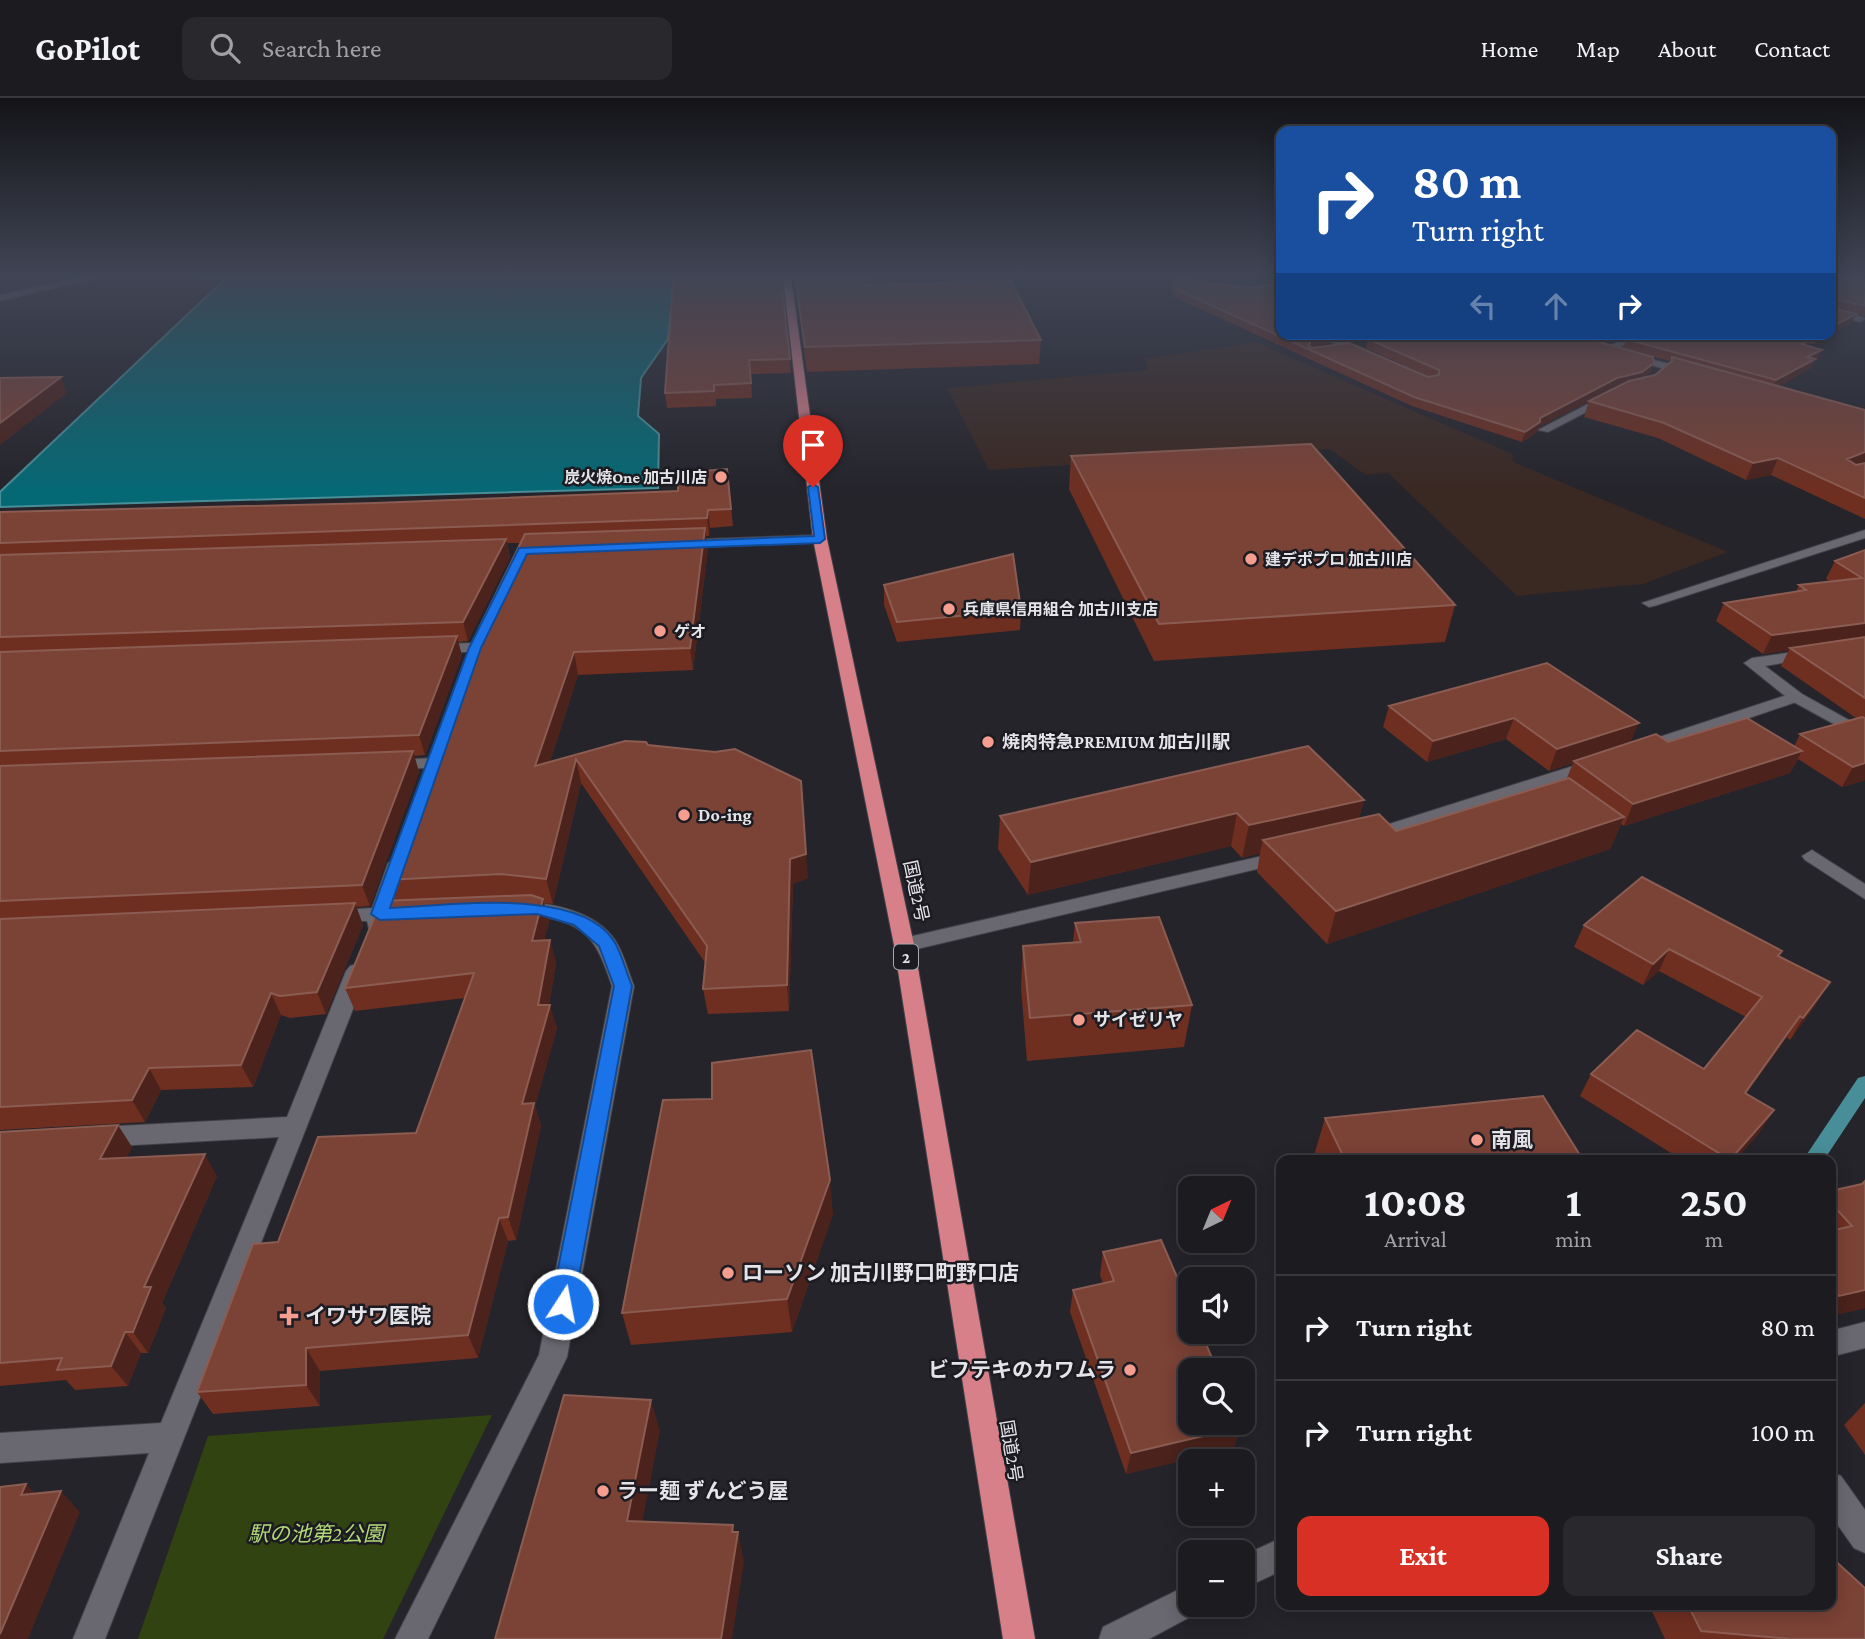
<!DOCTYPE html>
<html lang="en">
<head>
<meta charset="utf-8">
<style>
  :root { --surface:#1c1b20; --page:#29282d; --text:#f1f3f6; --muted:#a0a1a5; --line:#3a393e; --accent:#d93025 }
  body { margin:0; font-family:"Crimson Pro","Noto Sans JP",serif; background:var(--page); color:var(--text); height:100vh; display:flex; flex-direction:column; font-size:26px; white-space:nowrap }
  * { box-sizing:border-box; margin:0 }
  p { font-size:23px; color:var(--muted) }
  .icon { flex:none; width:38px; height:38px; fill:none; stroke:currentColor; stroke-width:2; stroke-linecap:round; stroke-linejoin:round }
  .map { position:relative; flex:1; overflow:hidden }
  .details { position:absolute; left:1276px; top:1057px; width:560px; height:455px; display:flex; flex-direction:column; background:var(--surface); border-radius:14px; box-shadow:0 4px 18px #0003,0 0 0 2px var(--line) }
  .details>* { flex:none }
  .hud { position:absolute; left:1276px; top:28px; width:560px; height:214px; border-radius:14px; box-shadow:0 4px 18px #0003,0 0 0 2px var(--line); background:#1a4fa0; color:#fff; overflow:hidden }
  .needle { width:46px; rotate:43deg }
  .fabs { position:absolute; left:1178px; top:1078px; display:grid; gap:14px }
  .fabs a { display:grid; place-items:center; width:77px; height:77px; border-radius:14px; background:var(--surface); box-shadow:0 4px 18px #0003,0 0 0 2px var(--line); font-size:35px }
  .pin { position:absolute; display:grid; place-items:center; width:60px; height:60px; color:#fff; margin:-72px -30px; border-radius:50% 50% 50% 0; rotate:-45deg; box-shadow:0 0 7px #0007 }
  .pin .icon { rotate:45deg }
  .me { position:absolute; width:77px; margin:-38px; rotate:11deg; stroke-linejoin:round; filter:drop-shadow(0 0 5px #0008) }
  .turn { display:flex; align-items:center; gap:24px; height:147px; padding:0 21px; font-size:32px }
  .turn .icon { width:91px; height:91px; stroke-width:2.5 }
  .turn b { display:block; font-size:49px; line-height:60px }
  .lanes { display:flex; align-items:center; height:66px; padding:0 21px; background:#0003; justify-content:center; gap:35px; direction:ltr }
  .lanes .off { opacity:.35 }
  .eta { display:flex; justify-content:space-evenly; align-items:center; height:119px; text-align:center }
  .eta b { font-size:42px; font-weight:700; line-height:49px }
  .primary-button { display:flex; gap:14px; margin-top:auto; padding:14px 21px }
  .primary-button a { flex:1; height:80px; border-radius:14px; background:var(--accent); color:#fff; font-size:28px; font-weight:700; line-height:80px; text-align:center }
  .primary-button a+a { background:var(--page); color:var(--text) }
  ul { padding:0; list-style:none }
  li { display:flex; align-items:center; gap:21px; height:105px; padding:0 21px; border-top:2px solid var(--line) }
  li div { flex:1 }
  li b { display:block; font-size:26px }
  li em { font-style:normal }
  header { display:flex; align-items:center; gap:42px; box-sizing:border-box; height:98px; padding:0 35px; background:var(--surface); border-bottom:2px solid var(--line) }
  header strong { font-size:33px }
  nav { display:flex; gap:38px; margin-inline-start:auto; font-size:24px }
  .search { width:490px; height:63px; background:var(--page); display:flex; align-items:center; gap:18px; box-sizing:border-box; padding:0 24px; border-radius:14px; color:var(--muted); font-size:26px }
  .map>svg:first-child { display:block }
  .commercial { fill:#3a2822 }
  .green { fill:#324312 }
  .water { fill:#056975; stroke:#488e98; stroke-width:2 }
  .lines { fill:none; stroke-linecap:round; stroke-linejoin:round }
  .stream { fill:#488e98; fill-rule:evenodd }
  .service-casing { stroke:#424147; stroke-width:2 }
  .minor-casing { stroke:#424147; stroke-width:2 }
  .trunk-casing { stroke:#424147; stroke-width:2 }
  .service { fill:#696870; fill-rule:evenodd }
  .minor { fill:#696870; fill-rule:evenodd }
  .trunk { fill:#d8808a; fill-rule:evenodd }
  .wall { fill:#6e2f21; fill-rule:evenodd }
  .shaded-wall { fill:#4b221c }
  .building { fill:#7b4236; stroke:#8b5c52; stroke-width:2 }
  .route { fill:#1a73e8; stroke:#114b97; stroke-width:2 }
  .poi-dot { fill:#f59d8f; stroke:#1c1b22; stroke-width:2.5 }
  .labels { text-anchor:middle; stroke-width:5; stroke-linejoin:round; paint-order:stroke }
  .far-poi-label { font-size:16px; font-weight:bold; fill:#e4e4e8; stroke:#1c1b22; text-anchor:start }
  .shield { fill:#1c1b22; stroke:#a8a8ad; stroke-width:2 }
  .shield-label { font-size:16px; font-weight:bold; fill:#e4e4e8 }
  .poi-label { font-size:18px; font-weight:bold; fill:#e4e4e8; stroke:#1c1b22; text-anchor:start }
  .street-label { font-size:18px; fill:#e4e4e8; stroke:#1c1b22 }
  .near-poi-label { font-size:21px; font-weight:bold; fill:#e4e4e8; stroke:#1c1b22; text-anchor:start }
  .near-park-label { font-size:21px; font-style:italic; fill:#b2d878; stroke:#1c1b22 }
</style>
</head>
<body>
<header>
<strong>GoPilot</strong>
<div class="search"><svg class="icon" aria-label="search" viewBox="0 0 24 24"><circle cx="10" cy="10" r="6"/><path d="M15 15l6 6"/></svg>Search here</div>
<nav><a>Home</a><a>Map</a><a>About</a><a>Contact</a></nav>
</header>
<div class="map">
<svg width="1865" height="1541" viewBox="0 0 1865 1541">
  <rect width="100%" height="100%" fill="#25242b"/>
  <path class="commercial" d="M1256,244L1512,356L1513,364L1728,454L1643,486L1517,498L1388,375L1365,377L1330,351L989,372L947,290L1148,272L1145,261Z"/>
  <path class="green" d="M492,1317L383,1541H138L208,1338Z"/>
  <path class="water" d="M185,179H674L668,241L641,280L638,318L659,336L658,390L0,409V394L225,181Z"/>
  <g class="lines">
    <path class="stream" d="M1865,978V1000L1824,1062H1803L1858,980Z"/>
    <g class="service-casing">
      <path id="service" d="M1609,295L1613,296V300L1548,334L1538,332Z
        M1796,594L1802,596V602L1647,655H1635L1632,651L1635,647Z
        M1592,662L1601,667L1598,671L1378,742H1364L1362,738L1364,734Z
        M1812,752L1865,786V801L1805,762L1802,758Z
        M1284,753L1294,759L1291,763L904,854L897,852L894,847L897,842L904,840Z"/>
    </g>
    <g class="minor-casing">
      <path id="minor" d="M85,179H100L0,203V197Z
        M1830,211L1863,219L1865,221L1860,224L1830,217Z
        M1326,236L1369,253L1370,255L1361,257L1324,241Z
        M1637,236H1652L1608,254L1599,252Z
        M1630,256L1693,272L1694,274L1689,277L1626,261V257Z
        M1865,432V440L1654,508L1649,509L1642,505Z
        M820,437L827,441L825,444L681,450L674,446L681,442Z
        M475,545L480,547V553L434,556L426,551L434,546Z
        M1808,552L1813,554V560L1765,568L1802,596L1865,631V643L1790,602L1744,565L1752,560Z
        M434,660L440,661L443,665L440,669L393,672L384,667L393,662Z
        M398,759L408,765L392,809L408,810L411,815L408,820L387,822L383,831H369L367,823H326L323,818L326,813L372,810L388,765Z
        M522,804C554,805 596,814 615,842C624,856 628,873 634,888L567,1259L428,1541H395L539,1257L612,888C599,851 592,828 548,820C537,818 526,819 515,816L512,811Z
        M357,866L364,868L368,873L105,1541H73L149,1355L0,1365V1335L161,1325L279,1039L99,1049L91,1046L87,1039L91,1032L99,1029L287,1019L346,873L350,868Z
        M1865,1224V1250L1830,1259V1233Z
        M1830,1374L1841,1378L1865,1412V1455L1854,1450L1830,1416Z
        M1281,1440V1473L1242,1491V1458Z
        M1190,1486V1507H1204L1201,1513L1149,1541H1099L1103,1529Z"/>
    </g>
    <g class="trunk-casing">
      <path id="trunk" d="M783,179H791L827,441L914,847L1035,1541H1003L894,847L813,441Z"/>
    </g>
    <use href="#service" class="service"/>
    <use href="#minor" class="minor"/>
    <use href="#trunk" class="trunk"/>
  </g>
  <path class="wall" d="M794,179H910L898,186L1041,242L1039,266L807,274Z
    M1830,179L1865,182V218L1832,210L1852,225L1814,246L1806,244L1804,247L1818,261L1814,263L1811,270L1779,288L1865,312V421L1771,377L1746,382L1658,340L1584,319L1589,303L1619,288L1614,290L1539,329L1537,334L1522,344L1412,308L1172,198L1173,190H1250L1281,236L1331,237L1329,246L1312,250L1428,279H1430L1366,250L1368,241L1390,236H1830ZM1637,237L1626,241L1623,251L1670,263L1669,265L1655,277L1644,280L1651,274L1590,242L1608,244Z
    M673,186L790,261L791,275L751,276L752,300L716,301V308L667,310L665,295Z
    M1332,236H1384L1349,242Z
    M1071,358L1455,507L1445,544L1154,563L1069,391Z
    M727,371L733,428L710,430L709,438H706L708,451L693,572L578,577L550,664L648,647L808,780L793,786L789,913L708,916L703,891L706,866L581,685L553,806L544,805L549,823L544,843L550,842L556,865L549,907L557,930L535,1008L541,1028L516,1142L508,1143L478,1260L320,1273V1308L213,1316L197,1294L278,1144L416,1035L465,900L355,913L345,890L394,802L387,782L521,445H507L510,459L468,543L458,544L462,558L425,657L414,658L419,674L370,808L356,809L363,827L326,916L290,920L281,917L253,989L161,992L145,1024L0,1032V414L375,405L678,393Z
    M1865,452V682L1842,689L1798,661L1790,675L1624,728L1621,726L1610,751L1327,846L1257,774L1260,755L1242,760L1231,748L1028,797L998,751L1000,718L1364,702L1359,720L1396,733L1567,680L1573,665L1549,673L1506,641L1427,664L1383,629L1389,608L1547,565L1630,644H1668L1794,649L1800,636L1856,620L1781,568L1789,552L1763,556L1716,523L1724,505L1796,494L1799,487L1831,484L1826,481L1835,463Z
    M884,487L1021,512L1020,532L897,544L884,507Z
    M1075,825L1192,907L1184,949L1027,963L1021,890L1023,848L1073,844Z
    M1584,827L1782,853L1779,858L1817,905L1790,942L1787,939L1746,996L1760,1034L1735,1062H1682L1580,998L1591,976L1704,971L1746,919L1659,873L1643,887L1574,849Z
    M712,1001L833,1116L792,1234L631,1247L622,1215Z
    M1325,1020L1583,1062H1319L1315,1054Z
    M0,1034L132,1049L126,1060L217,1078L162,1205L166,1210L148,1255H141L128,1288L75,1292L66,1282L0,1288Z
    M1865,1083V1210L1830,1218V1093L1862,1086Z
    M1103,1154L1234,1350L1126,1376L1070,1214L1073,1192L1103,1185L1100,1177Z
    M1865,1305V1357L1844,1327Z
    M1649,1507H1830L1865,1541H1665Z"/>
  <path class="shaded-wall" d="M872,179H910L859,210L858,187Z
    M1856,216L1852,225L1814,246L1818,237L1830,236V230Z
    M1350,236H1384L1349,242Z
    M1610,236H1640L1608,244Z
    M1331,237L1329,246L1308,251L1311,241Z
    M1822,252L1818,261L1814,263L1811,270L1772,292L1776,282L1807,259Z
    M1654,265L1651,274L1639,284L1614,290L1539,329L1537,334L1522,344L1525,334L1540,320L1617,280Z
    M61,279L67,295L0,347V325Z
    M1865,354V366L1839,378L1847,361Z
    M1778,360L1771,377L1746,382L1753,365Z
    M708,412L710,430L709,438L707,420Z
    M705,430L708,451L693,572L690,550Z
    M506,441L510,459L468,543L463,524Z
    M1865,525V542L1790,550L1789,552L1763,556L1772,537Z
    M457,538L462,558L425,657L419,637Z
    M574,554L578,577L541,692L535,668Z
    M1514,620L1506,641L1427,664L1433,643Z
    M1639,625L1630,646L1574,663L1573,665L1549,673L1557,651Z
    M413,653L419,674L370,808L362,787Z
    M1802,653L1790,675L1624,728L1633,706Z
    M576,661L581,685L553,806L546,781Z
    M1865,665V682L1842,689L1853,669Z
    M801,683L808,780L793,786L789,913L787,887L790,761Z
    M1364,702L1355,734L1263,742L1260,755L1242,760L1249,727Z
    M1237,715L1231,748L1028,797L1031,764Z
    M1624,719L1610,751L1327,846L1336,813Z
    M543,801L549,823L538,866L532,843Z
    M355,805L363,827L326,916L317,894Z
    M550,842L556,865L546,923L550,907L557,930L535,1008L541,1028L516,1142L508,1119L522,1006Z
    M1669,851L1659,873L1643,887L1653,866Z
    M1830,884L1817,905L1790,942L1803,920Z
    M271,895L281,917L253,989L241,967Z
    M1800,918L1787,939L1731,1016L1745,995Z
    M149,970L161,992L145,1024L132,1002Z
    M1774,1012L1760,1034L1735,1062H1730Z
    M118,1027L132,1049L114,1083L100,1061Z
    M205,1056L217,1078L162,1205L166,1210L148,1255L133,1234L144,1189Z
    M830,1082L833,1116L792,1234L787,1201Z
    M499,1120L508,1143L478,1260L468,1237Z
    M1865,1192V1210L1830,1218V1209L1839,1198Z
    M125,1234L141,1255L128,1288L111,1268Z
    M306,1250L320,1273V1308L306,1287Z
    M651,1302L660,1333L637,1452L627,1423Z
    M1241,1329L1234,1350L1126,1376L1131,1355Z
    M26,1386L46,1407L21,1397Z
    M61,1393L80,1414L28,1541H0V1536Z
    M733,1427L737,1442L738,1434L744,1464L732,1541H721Z"/>
  <path class="building" d="M676,179H781L790,261L749,262L751,285L714,287V293L665,295L673,186H676Z
    M795,179H872L858,187L1011,183L1041,242L805,249Z
    M1830,179H1847L1865,182V208L1832,200V210L1856,216L1830,230Z
    M1176,180L1250,190L1281,185V236H1330L1331,237L1311,241L1309,248L1312,250L1349,245L1428,279L1439,277V272L1368,241L1390,236H1571L1653,259L1654,265L1642,274L1617,280L1540,320V324L1525,334L1414,299L1173,190Z
    M1639,236H1779L1806,244L1801,246L1822,252L1807,259L1815,261L1776,282L1626,241Z
    M1672,259L1865,312V354L1847,361L1856,367L1865,365V400L1778,360L1753,365L1664,325L1589,303L1629,283L1655,277L1672,263Z
    M61,279L0,325V280Z
    M1311,346L1455,507L1159,526L1071,358Z
    M727,371L731,411L708,412L707,420L0,445V414L375,405L678,393V375Z
    M705,430L690,550L574,554L535,668L625,643L646,644L648,647L715,654L735,651L801,683L806,756L790,761L787,887L703,891L707,848L576,661L546,781L501,776L387,782L480,528L525,436Z
    M506,441L463,524L0,539V457Z
    M1865,452V525L1772,537L1724,505L1806,492L1799,487L1862,480L1835,463Z
    M1013,456L1021,512L897,524L884,487Z
    M457,538L419,637L0,653V554Z
    M1865,539V600L1790,550Z
    M1547,565L1639,625L1557,651L1514,620L1433,643L1389,608Z
    M1862,619L1865,620V665L1853,669L1800,636Z
    M1747,620L1802,653L1633,706L1574,663L1656,636L1668,644Z
    M1308,648L1364,702L1249,727L1237,715L1031,764L1000,718Z
    M413,653L362,787L0,803V668Z
    M1569,680L1624,719L1336,813L1263,742L1379,716L1396,733Z
    M1642,779L1782,853L1778,858L1830,884L1803,920L1800,918L1745,995L1774,1012L1730,1062L1591,976L1637,932L1704,971L1762,899L1669,851L1653,866L1584,827Z
    M531,797L543,801L532,843L550,842L538,907H550L522,1006L534,1005L508,1119L499,1120L468,1237L306,1250V1287L197,1294L253,1146L278,1144L318,1039L416,1035L474,875L345,890L381,803Z
    M355,805L317,894L280,898L271,895L241,967L149,970L132,1002L0,1009V821Z
    M1159,819L1192,907L1030,920L1023,848L1081,844L1075,825Z
    M811,952L830,1082L787,1201L622,1215L663,1002L712,1001V965Z
    M1543,998L1583,1062H1345L1325,1020Z
    M118,1027L100,1061L205,1056L144,1189H151L133,1234H125L111,1268L57,1272L62,1260L0,1265V1034Z
    M1865,1083V1192L1839,1198L1830,1188V1133L1852,1128L1830,1104V1093L1862,1086Z
    M1161,1142L1190,1209V1234H1201L1217,1272H1190V1325H1240L1241,1329L1131,1355L1073,1192L1114,1183L1103,1154Z
    M564,1297L651,1302L627,1423L733,1427L732,1434H738L721,1541H495Z
    M26,1386L21,1397L61,1393L0,1536V1389Z
    M1830,1458L1865,1490V1541H1791L1701,1533L1688,1507H1830Z"/>
  <linearGradient id="sky" x2="0" y2="1"><stop stop-color="#141418"/><stop offset="0.45" stop-color="#404555"/><stop offset="1" stop-color="#404555" stop-opacity="0"/></linearGradient>
  <rect width="1865" height="394" fill="url(#sky)"/>
  <path class="route" d="M813,386L818,389L825,441L820,445L527,456L481,550L390,810C447,808 579,788 614,843C622,856 626,874 632,888L574,1206L571,1213L563,1216L555,1213L551,1206L614,888L599,848L574,827L537,816L380,822L371,816L469,550L519,450L814,438L808,389Z"/>
  <g class="poi-dot">
    <circle cx="721" cy="379" r="7"/>
    <circle cx="1251" cy="461" r="7"/>
    <circle cx="949" cy="511" r="7"/>
    <circle cx="660" cy="533" r="7"/>
    <circle cx="988" cy="644" r="7"/>
    <circle cx="684" cy="717" r="7"/>
    <circle cx="1079" cy="922" r="7"/>
    <circle cx="1477" cy="1042" r="7"/>
    <circle cx="728" cy="1175" r="7"/>
    <path d="M285.5 1207.5h7v7h7v7h-7v7h-7v-7h-7v-7h7z"/>
    <circle cx="1130" cy="1272" r="7"/>
    <circle cx="603" cy="1393" r="7"/>
  </g>
  <g class="labels">
    <g class="far-poi-label">
      <text x="707" y="385" text-anchor="end">炭火焼One 加古川店</text>
      <text x="1265" y="467">建デポプロ 加古川店</text>
      <text x="963" y="517">兵庫県信用組合 加古川支店</text>
      <text x="674" y="539">ゲオ</text>
    </g>
    <rect class="shield" x="894" y="846.5" width="24" height="25" rx="5"/>
    <g class="shield-label">
      <text x="906" y="865">2</text>
    </g>
    <g class="poi-label">
      <text x="1002" y="650">焼肉特急PREMIUM 加古川駅</text>
      <text x="698" y="723">Do-ing</text>
      <text x="1093" y="928">サイゼリヤ</text>
    </g>
    <g class="street-label">
      <text transform="translate(916 793) rotate(78)" y="6">国道2号</text>
      <text transform="translate(1011 1353) rotate(81)" y="6">国道2号</text>
    </g>
    <g class="near-poi-label">
      <text x="1491" y="1049">南風</text>
      <text x="742" y="1182">ローソン 加古川野口町野口店</text>
      <text x="305" y="1225">イワサワ医院</text>
      <text x="1116" y="1279" text-anchor="end">ビフテキのカワムラ</text>
      <text x="617" y="1400">ラー麺 ずんどう屋</text>
    </g>
    <g class="near-park-label">
      <text x="316" y="1443">駅の池第2公園</text>
    </g>
  </g>
</svg>
<div class="fabs">
<a><svg class="needle" viewBox="-14 -14 28 28"><path d="M0-13l5 13h-10z" fill="#e53935"/><path d="M0 13l5-13h-10z" fill="#a0a1a5"/></svg></a>
<a><svg class="icon" aria-label="sound" viewBox="0 0 24 24"><path d="M4 9h4l5-4v14l-5-4H4zM17 9q2 3 0 6"/></svg></a>
<a><svg class="icon" aria-label="search" viewBox="0 0 24 24"><circle cx="10" cy="10" r="6"/><path d="M15 15l6 6"/></svg></a>
<a>+</a>
<a>−</a>
</div>
<div class="pin" style="left:813px;top:389px;background:#d93025"><svg class="icon" aria-label="arrive" viewBox="0 0 24 24"><path d="M6 21V4h12l-3 4 3 4H6"/></svg></div>
<svg class="me" style="left:563px;top:1206px" viewBox="-20 -20 40 40"><circle r="17" fill="#1a73e8" stroke="#fff" stroke-width="3"/><path d="M0-11L8 9 0 5-8 9z" fill="#fff"/></svg>
<div class="hud">
<div class="turn"><svg class="icon" aria-label="right" viewBox="0 0 24 24"><path d="M7 20v-9h11M14 6l5 5-5 5"/></svg><div><b>80 m</b>Turn right</div></div>
<div class="lanes"><svg class="icon off" aria-label="left" viewBox="0 0 24 24"><path d="M17 20v-9H6M10 6l-5 5 5 5"/></svg><svg class="icon off" aria-label="ahead" viewBox="0 0 24 24"><path d="M12 20V5M6 11l6-6 6 6"/></svg><svg class="icon" aria-label="right" viewBox="0 0 24 24"><path d="M7 20v-9h11M14 6l5 5-5 5"/></svg></div>
</div>
<section class="details">
<div class="eta">
<div><b>10:08</b><p>Arrival</p></div>
<div><b>1</b><p>min</p></div>
<div><b>250</b><p>m</p></div>
</div>
<ul>
<li><svg class="icon" aria-label="right" viewBox="0 0 24 24"><path d="M7 20v-9h11M14 6l5 5-5 5"/></svg><div><b>Turn right</b></div><em>80 m</em></li>
<li><svg class="icon" aria-label="right" viewBox="0 0 24 24"><path d="M7 20v-9h11M14 6l5 5-5 5"/></svg><div><b>Turn right</b></div><em>100 m</em></li>
</ul>
<div class="primary-button"><a>Exit</a><a>Share</a></div>
</section>
</div>
</body>
</html>
